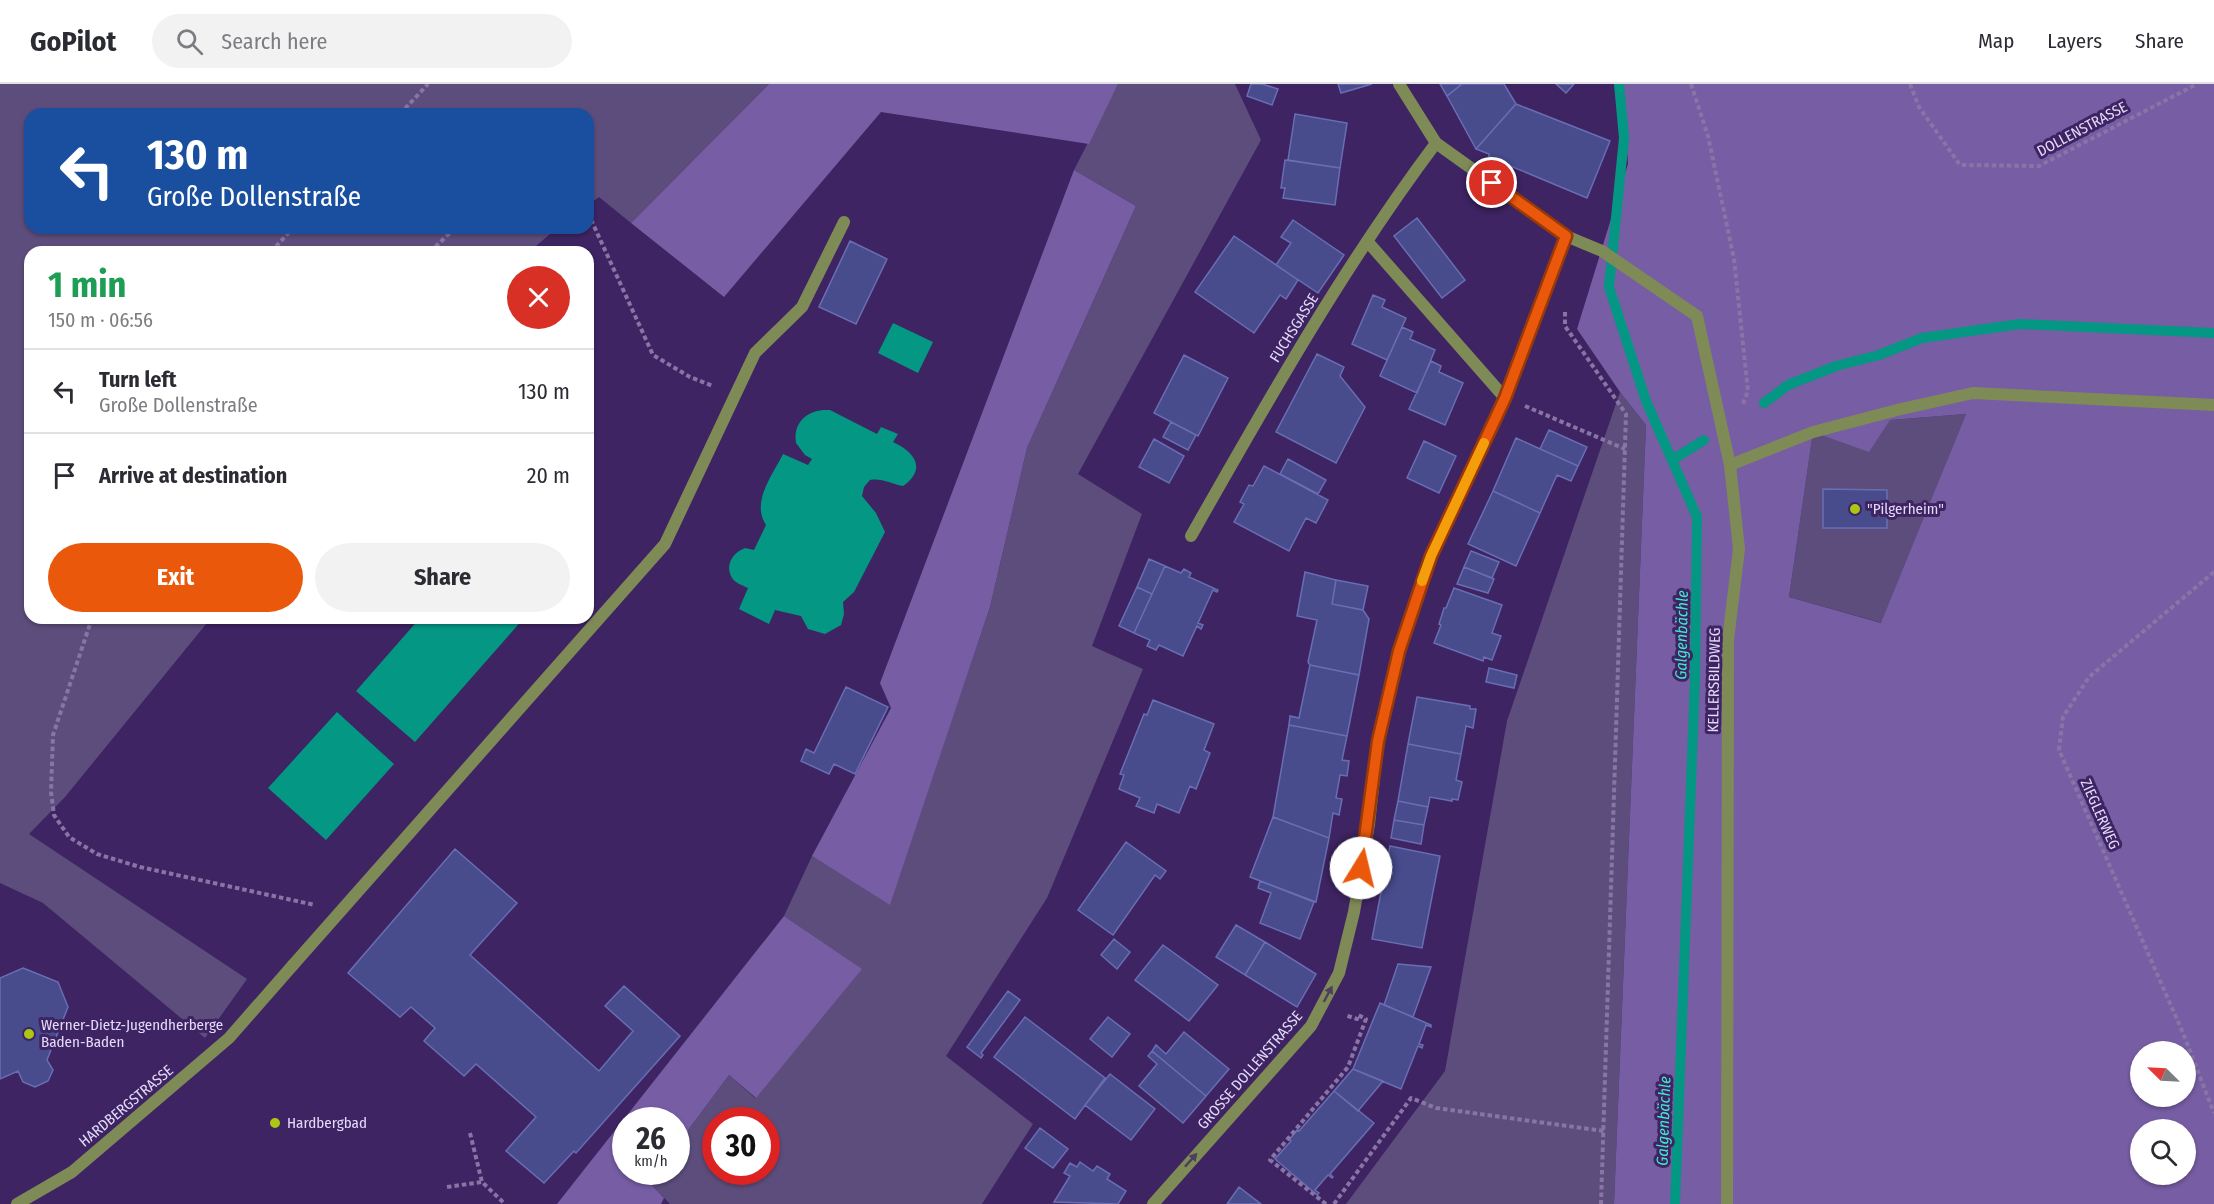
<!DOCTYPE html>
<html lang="en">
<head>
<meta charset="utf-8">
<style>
  :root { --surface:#fff; --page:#f2f2f3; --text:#2b2b33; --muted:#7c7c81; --line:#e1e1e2; --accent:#ea580c }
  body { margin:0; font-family:"Fira Sans Condensed",sans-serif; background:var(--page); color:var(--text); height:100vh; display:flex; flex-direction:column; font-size:22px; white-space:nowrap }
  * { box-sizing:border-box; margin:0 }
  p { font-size:20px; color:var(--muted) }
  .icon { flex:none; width:33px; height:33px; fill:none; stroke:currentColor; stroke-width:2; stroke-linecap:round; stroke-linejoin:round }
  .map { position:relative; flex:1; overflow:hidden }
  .side { position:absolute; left:24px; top:162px; width:570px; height:378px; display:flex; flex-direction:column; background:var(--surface); border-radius:18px; box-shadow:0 2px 4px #0004 }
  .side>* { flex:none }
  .guide { position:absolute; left:24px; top:24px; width:570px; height:126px; border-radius:18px; box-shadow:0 2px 4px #0004; background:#1a4fa0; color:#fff; overflow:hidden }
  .needle { width:39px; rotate:294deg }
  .tools { position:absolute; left:2130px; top:957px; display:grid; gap:12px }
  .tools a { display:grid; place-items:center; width:66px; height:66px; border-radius:50%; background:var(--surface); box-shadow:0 2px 4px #0004; font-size:30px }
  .speed { position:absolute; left:612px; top:1023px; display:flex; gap:12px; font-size:30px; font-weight:700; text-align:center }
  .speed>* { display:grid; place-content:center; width:78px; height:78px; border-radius:50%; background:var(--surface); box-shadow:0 2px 4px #0004; line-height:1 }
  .speed small { font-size:15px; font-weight:400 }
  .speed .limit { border:9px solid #d22; background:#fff; color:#111 }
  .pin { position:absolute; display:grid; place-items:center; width:51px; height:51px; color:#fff; margin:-26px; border:3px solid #fff; border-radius:50%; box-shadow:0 2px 6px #0007 }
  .me { position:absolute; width:66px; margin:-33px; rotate:9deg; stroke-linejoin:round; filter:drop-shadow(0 0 4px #0008) }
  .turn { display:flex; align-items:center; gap:21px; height:126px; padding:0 24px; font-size:27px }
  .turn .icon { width:78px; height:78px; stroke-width:2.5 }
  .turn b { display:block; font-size:42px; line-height:51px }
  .round { display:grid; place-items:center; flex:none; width:63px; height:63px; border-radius:32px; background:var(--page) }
  .overview { display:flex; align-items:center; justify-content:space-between; height:102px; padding:0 24px }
  h1 { font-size:36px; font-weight:700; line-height:45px; color:#1e9e55 }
  .cta { display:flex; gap:12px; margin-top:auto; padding:12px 24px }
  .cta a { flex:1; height:69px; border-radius:36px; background:var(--accent); color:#fff; font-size:24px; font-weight:700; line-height:69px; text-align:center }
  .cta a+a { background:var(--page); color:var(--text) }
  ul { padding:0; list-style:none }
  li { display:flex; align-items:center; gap:18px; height:84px; padding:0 24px; border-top:2px solid var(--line) }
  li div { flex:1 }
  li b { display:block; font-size:22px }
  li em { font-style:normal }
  header { display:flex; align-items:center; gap:36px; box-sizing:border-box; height:84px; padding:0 30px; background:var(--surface); border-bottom:2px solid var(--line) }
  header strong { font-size:28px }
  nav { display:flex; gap:33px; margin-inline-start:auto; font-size:21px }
  .search { width:420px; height:54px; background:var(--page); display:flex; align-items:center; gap:15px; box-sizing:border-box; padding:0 21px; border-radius:33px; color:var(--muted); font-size:22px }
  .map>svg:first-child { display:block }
  .green { fill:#5d4d7c; fill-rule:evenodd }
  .forest { fill:#775da4; fill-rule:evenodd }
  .water { fill:#049784 }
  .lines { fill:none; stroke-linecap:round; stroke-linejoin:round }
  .stream { stroke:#049784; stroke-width:10 }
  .building { fill:#484b8c; stroke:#696eb3; stroke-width:1.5 }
  .path { stroke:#8875a5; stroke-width:4; stroke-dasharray:4.5 3; stroke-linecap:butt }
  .lane { stroke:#7f8b56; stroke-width:12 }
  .street { stroke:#7f8b56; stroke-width:12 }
  .oneway { fill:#4e3e5f }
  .route-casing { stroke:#983908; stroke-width:15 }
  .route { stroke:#ea580c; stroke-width:10 }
  .slow { stroke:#f59e0b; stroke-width:10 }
  .poi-dot { fill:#abc615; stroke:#3e2462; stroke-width:2 }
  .labels { text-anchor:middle; stroke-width:6; stroke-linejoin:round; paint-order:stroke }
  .street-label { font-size:15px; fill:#e4dbfa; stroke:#3e2462 }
  .poi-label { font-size:15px; fill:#e4dbfa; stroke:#3e2462; text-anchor:start }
  .water-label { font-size:16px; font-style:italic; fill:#40e9ce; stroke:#3e2462 }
</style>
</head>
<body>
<header>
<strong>GoPilot</strong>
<div class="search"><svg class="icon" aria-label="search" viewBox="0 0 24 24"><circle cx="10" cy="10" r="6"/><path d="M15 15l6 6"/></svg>Search here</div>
<nav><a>Map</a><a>Layers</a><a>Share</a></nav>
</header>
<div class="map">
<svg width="2214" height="1120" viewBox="0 0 2214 1120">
  <rect width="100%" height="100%" fill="#3e2462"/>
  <path class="green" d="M0,0H769L631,139L599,113L588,121V30H30V144H557L529,168H30V534H211L65,713L29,750L247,895L205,954L43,819L0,799Z
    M1118,0H1235L1261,56L1078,390L1142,430L1092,562L1143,585L1047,814L946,972L1033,1040L982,1120H670L649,1098L657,1088H676L677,1061L729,991L755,1014L861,885L784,832L812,772L890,820L990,523L1027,364L1136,122L1074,86ZM716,1036H766V1088H716Z
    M1620,308L1646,341L1614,1120H1346L1445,987L1507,637Z
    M1966,330L1882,539L1789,513L1813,348L1890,336Z"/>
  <path class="forest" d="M769,0H1118L1089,60L881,28L724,213L631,139Z
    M1623,0H2214V1120H1614L1646,341L1620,308L1577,245L1628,80ZM1966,330L1881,539L1789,513L1813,348L1869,368L1890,336ZM2140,968H2186V1012H2140ZM2140,1046H2186V1090H2140Z
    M1074,86L1136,122L1027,364L990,523L890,821L812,772L891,624L880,599Z
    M784,832L862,885L756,1014L729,991L677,1061L676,1036H626V1088H657L649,1098L664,1114L661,1120H557Z"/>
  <path class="water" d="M893,239L933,258L918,289L878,269Z
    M823,326H830L877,350L881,343L898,350L893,358C915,368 927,385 903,402C891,400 882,394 870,396L864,403L862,412L876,429L885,448L854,508L843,518L844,530L841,541L825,550L808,545L801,532L775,526L769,540L739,525L748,504C742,501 734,499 731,492C725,480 734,468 745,464L754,466L766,441C751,418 772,392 783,370L808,381L812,375L805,371L796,359C793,340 805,328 823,326Z
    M420,534H524L415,658L356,607Z
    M337,628L394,680L326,756L268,704Z"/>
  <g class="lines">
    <path class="stream" d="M1619,0L1624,54L1609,203L1646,317L1697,433L1695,595L1675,1120
      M1764,319L1788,301L1836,282L1879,271L1922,254L2020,240L2214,249
      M1672,376L1704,356"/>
  </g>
  <path class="building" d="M1251,0H1262L1278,5L1272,21L1247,12Z
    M1338,0H1372L1341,9Z
    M1440,0H1462L1447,12Z
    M1462,0H1504L1516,20L1476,65L1447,12Z
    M1556,0H1574L1566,9Z
    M1516,20L1610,57L1587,114L1489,73V70L1476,65Z
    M1295,30L1347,39L1340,84L1288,76Z
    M1285,76L1340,84L1335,121L1283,114L1285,104H1281Z
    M1417,134L1465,196L1442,214L1394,152Z
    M1293,136L1344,171L1318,209L1276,181L1291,159L1281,153Z
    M1234,152L1298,196L1286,215L1280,211L1254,249L1195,208Z
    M850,157L887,175L856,240L819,223Z
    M1373,211L1385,216L1382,223L1406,234L1387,276L1352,260Z
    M1402,243L1413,248L1410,255L1435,266L1417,309L1380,292Z
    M1317,270L1344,283L1340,292L1365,323L1336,379L1276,348Z
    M1184,271L1228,294L1198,352L1154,329Z
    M1431,277L1441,282L1439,288L1463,299L1445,341L1409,325Z
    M1171,338L1196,351L1188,366L1163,353Z
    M1549,346L1587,363L1578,382L1540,365Z
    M1516,354L1578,382L1571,397L1557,391L1540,429L1493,407Z
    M1154,355L1184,372L1169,399L1139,383Z
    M1424,357L1456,372L1439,409L1407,394Z
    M1288,375L1326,396L1318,410L1280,390Z
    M1264,382L1328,416L1316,439L1306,434L1289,467L1234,438L1244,420L1240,418L1249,401L1253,402Z
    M1823,405L1887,406V444H1823Z
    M1493,407L1540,429L1516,482L1468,460Z
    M1471,467L1499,478L1492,494L1464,483Z
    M1149,475L1165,482L1152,510L1137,503Z
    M1165,482L1181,489L1184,485L1191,489L1189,493L1218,506L1217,508L1213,506L1198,539L1203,541L1201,545L1197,542L1183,572L1159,561L1156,566L1147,562L1150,556L1134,549Z
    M1464,483L1494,495L1488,509L1457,500Z
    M1305,488L1336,496L1332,520L1363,526L1369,535L1359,591L1310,581L1308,578L1317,536L1297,532Z
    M1336,496L1368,502L1363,526L1332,520Z
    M1137,503L1152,510L1134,549L1119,542Z
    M1454,504L1502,521L1492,549L1501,552L1492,576L1484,573L1483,577L1434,559L1441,541L1439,540L1444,524H1446Z
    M1310,581L1359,591L1347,652L1289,641L1290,632L1299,634Z
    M1489,584L1517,591L1514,604L1486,598Z
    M846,603L888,623L855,690L834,680L829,690L801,677L806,665L814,669Z
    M1417,613L1470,622V625H1476L1473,644L1466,642L1461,670L1408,660Z
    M1153,616L1214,640L1204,666L1210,669L1196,705L1190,702L1179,729L1157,720L1154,729L1136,722L1140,714L1119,705L1124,691L1120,690L1144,630L1147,631Z
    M1289,641L1347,652L1342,676L1349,677L1347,692L1340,691L1336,714L1342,715L1339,731L1333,729L1329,754L1273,733Z
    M1408,660L1461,670L1456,696L1462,698L1458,716L1452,715V717L1430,713L1428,723L1398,717Z
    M1398,717L1428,723L1424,741L1394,736Z
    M1273,733L1329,754L1316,818L1250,793Z
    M1394,736L1424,741L1421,760L1391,754Z
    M1126,758L1166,787L1160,795L1155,791L1113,851L1078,826Z
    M1390,762L1440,772L1422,864L1372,855Z
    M455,765L517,819L470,871L599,987L633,947L605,922L624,902L680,952L576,1069L574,1067L544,1099L506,1067L536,1033L476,980L464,992L424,957L435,944L411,923L400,933L348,889Z
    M1260,797L1314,818L1300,855L1260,839L1271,809L1258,804Z
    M1236,841L1265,858L1245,891L1216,873Z
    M1114,855L1130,868L1117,885L1101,871Z
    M1265,858L1316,890L1297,923L1245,891Z
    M1163,861L1218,901L1189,937L1135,896Z
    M1398,880L1431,883L1413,933L1384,921Z
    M23,884L58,898L68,923L47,976L53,986L48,997L35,1003L23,998L18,987L0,995V894Z
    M1008,907L1020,916L981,969L983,971L981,974L967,963Z
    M1380,919L1431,941V943L1426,941L1419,960L1423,961L1422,964L1418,962L1401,1005L1353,985Z
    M1025,933L1105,994L1075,1035L994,973Z
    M1108,933L1130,950L1112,973L1090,955Z
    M1184,948L1229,985L1206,1012L1152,967L1156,961L1166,970Z
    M1152,967L1206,1012L1183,1039L1139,1002L1157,980L1148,972Z
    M1353,985L1383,997L1358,1027L1334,1007Z
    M1110,990L1155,1025L1131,1056L1085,1021Z
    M1334,1007L1374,1039L1330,1090L1333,1093L1332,1094L1328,1091L1315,1106L1319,1109L1317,1111L1275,1075L1291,1057L1289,1056L1297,1046L1299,1047Z
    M1040,1044L1068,1065L1053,1084L1025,1064Z
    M1080,1078L1093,1087L1097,1082L1110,1090L1107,1095L1126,1107L1118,1120L1054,1118L1070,1092L1064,1089L1070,1079L1077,1083Z
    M1239,1103L1261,1120H1227Z"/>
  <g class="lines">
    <path class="path" d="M1691,0L1708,52L1734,175L1748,307L1742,322
      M1910,0L1919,23L1960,81L2039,82L2197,0
      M400,30L428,0
      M588,129L653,271L690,293L713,302
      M271,168L293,144
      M430,168L455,144
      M1565,228V242L1626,330L1601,1120
      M1525,322L1625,365
      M2214,488L2089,593L2063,633L2059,666L2183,949L2214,1029
      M92,534L53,651L51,708L54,731L69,753L97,770L140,783L315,821
      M470,1049L482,1098L505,1120
      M447,1103L482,1098
      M1326,1120L1270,1076L1348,983L1366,935L1358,931L1357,935L1345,931
      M1334,1120L1411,1014L1436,1024L1604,1047"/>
    <path class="lane" d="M1367,157L1505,314
      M1730,381L1813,348L1901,325L1973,309L2214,321
      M1191,452C1267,318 1343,183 1436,59
      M293,881L665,460L755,269L802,223L844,138"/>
    <path class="street" d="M1399,0L1436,59L1566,152L1602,167L1697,232L1730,381L1739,465L1728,556L1727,1120
      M17,1120L72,1088L229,954L293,881
      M1153,1120L1311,942L1339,889L1354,828L1369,740L1378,657L1399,567L1431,472L1505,314L1566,152"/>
  </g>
  <defs><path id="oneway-solid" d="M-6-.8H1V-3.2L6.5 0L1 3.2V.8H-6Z" transform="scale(1.5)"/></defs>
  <g class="oneway">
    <use href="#oneway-solid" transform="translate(1328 910) rotate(-62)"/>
    <use href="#oneway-solid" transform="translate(1191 1076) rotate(-48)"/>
  </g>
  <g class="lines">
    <g class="route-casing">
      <path id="route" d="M1361,784L1378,657L1399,567L1431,472L1505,314L1566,152L1492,99"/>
    </g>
    <use href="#route" class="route"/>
    <path class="slow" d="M1422,497L1431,472L1484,359"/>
  </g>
  <g class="poi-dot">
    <circle cx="1855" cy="425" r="6"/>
    <circle cx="29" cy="950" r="6"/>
    <circle cx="275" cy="1039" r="6"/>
  </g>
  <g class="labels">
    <g class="street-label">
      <text transform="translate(2082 45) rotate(-28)" y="5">DOLLENSTRASSE</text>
      <text transform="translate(1294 244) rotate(-58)" y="5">FUCHSGASSE</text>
      <text transform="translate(1714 596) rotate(-89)" y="5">KELLERSBILDWEG</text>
      <text transform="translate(2100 730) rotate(66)" y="5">ZIEGLERWEG</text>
      <text transform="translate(1250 986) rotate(-49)" y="5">GROSSE DOLLENSTRASSE</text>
      <text transform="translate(126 1022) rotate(-40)" y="5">HARDBERGSTRASSE</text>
    </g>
    <g class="poi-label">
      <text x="1867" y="430">"Pilgerheim"</text>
      <text x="41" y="946">Werner-Dietz-Jugendherberge<tspan x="41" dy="17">Baden-Baden</tspan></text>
      <text x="287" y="1044">Hardbergbad</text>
    </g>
    <g class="water-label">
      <text transform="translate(1681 551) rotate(-89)" y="6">Galgenbächle</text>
      <text transform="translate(1663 1037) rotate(-88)" y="6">Galgenbächle</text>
    </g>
  </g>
</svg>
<div class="tools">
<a><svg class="needle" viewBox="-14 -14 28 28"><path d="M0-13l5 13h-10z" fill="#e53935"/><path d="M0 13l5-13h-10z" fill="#7c7c81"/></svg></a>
<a><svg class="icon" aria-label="search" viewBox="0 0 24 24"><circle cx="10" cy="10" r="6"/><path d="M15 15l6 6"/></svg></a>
</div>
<div class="speed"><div>26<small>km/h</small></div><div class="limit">30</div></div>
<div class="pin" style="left:1492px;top:99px;background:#d93025"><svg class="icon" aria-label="arrive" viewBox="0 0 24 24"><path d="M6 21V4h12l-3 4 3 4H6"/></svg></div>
<svg class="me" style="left:1361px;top:784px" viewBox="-20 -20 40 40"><circle r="19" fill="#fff"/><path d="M0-13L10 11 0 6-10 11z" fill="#ea580c"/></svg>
<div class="guide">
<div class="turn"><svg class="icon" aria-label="left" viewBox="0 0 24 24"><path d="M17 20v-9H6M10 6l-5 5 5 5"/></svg><div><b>130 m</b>Große Dollenstraße</div></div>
</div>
<section class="side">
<div class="overview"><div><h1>1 min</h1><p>150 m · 06:56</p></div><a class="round" style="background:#d93025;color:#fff"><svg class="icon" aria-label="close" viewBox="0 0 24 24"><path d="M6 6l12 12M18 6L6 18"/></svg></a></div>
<ul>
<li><svg class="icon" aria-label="left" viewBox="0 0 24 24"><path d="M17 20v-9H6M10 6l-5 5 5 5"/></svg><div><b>Turn left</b><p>Große Dollenstraße</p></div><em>130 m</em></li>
<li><svg class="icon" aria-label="arrive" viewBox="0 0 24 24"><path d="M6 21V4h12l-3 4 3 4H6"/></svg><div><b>Arrive at destination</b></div><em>20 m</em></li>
</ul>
<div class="cta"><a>Exit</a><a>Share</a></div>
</section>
</div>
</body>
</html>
